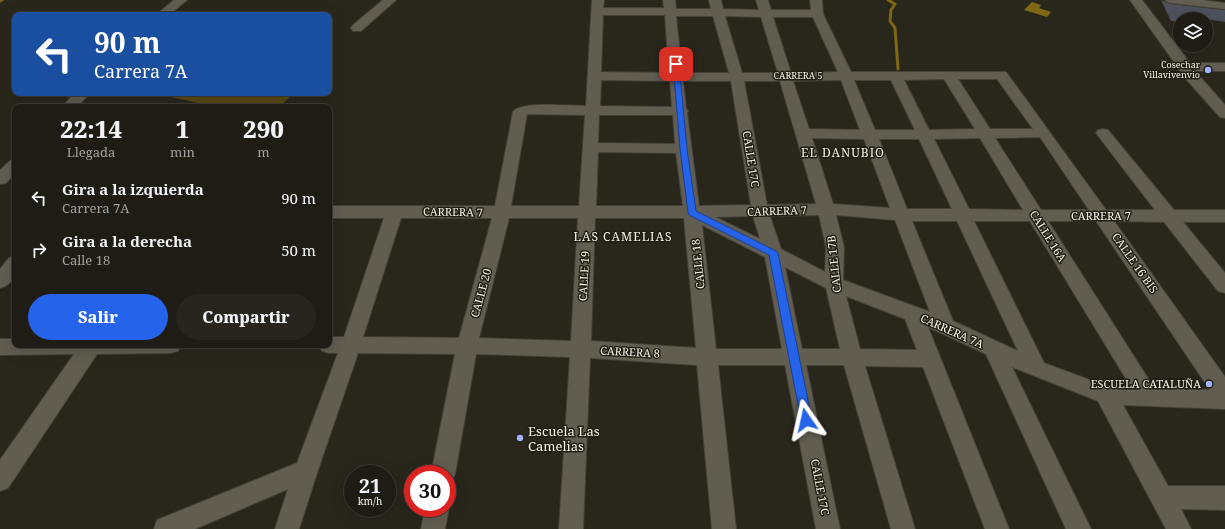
<!DOCTYPE html>
<html lang="es">
<head>
<meta charset="utf-8">
<style>
  :root { --surface:#1f1c15; --page:#27251e; --text:#f1f3f6; --muted:#a1a1a0; --line:#3c3a34; --accent:#2563eb }
  body { margin:0; font-family:"Noto Serif",serif; background:var(--page); color:var(--text); height:100vh; display:flex; flex-direction:column; font-size:15px; white-space:nowrap }
  * { box-sizing:border-box; margin:0 }
  p { font-size:13px; color:var(--muted) }
  .icon { flex:none; width:22px; height:22px; fill:none; stroke:currentColor; stroke-width:2; stroke-linecap:round; stroke-linejoin:round }
  .map { position:relative; flex:1; overflow:hidden }
  .side { position:absolute; left:12px; top:104px; width:320px; height:244px; display:flex; flex-direction:column; background:var(--surface); border-radius:8px; box-shadow:0 4px 16px #0002,0 0 0 1px var(--line) }
  .side>* { flex:none }
  .top-card { position:absolute; left:12px; top:12px; width:320px; height:84px; border-radius:8px; box-shadow:0 4px 16px #0002,0 0 0 1px var(--line); background:#1a4fa0; color:#fff; overflow:hidden }
  .tools { position:absolute; left:1173px; top:12px; display:grid; gap:8px }
  .tools a { display:grid; place-items:center; width:40px; height:40px; border-radius:50%; background:var(--surface); box-shadow:0 4px 16px #0002,0 0 0 1px var(--line); font-size:20px }
  .speed { position:absolute; left:344px; top:465px; display:flex; gap:8px; font-size:20px; font-weight:700; text-align:center }
  .speed>* { display:grid; place-content:center; width:52px; height:52px; border-radius:50%; background:var(--surface); box-shadow:0 4px 16px #0002,0 0 0 1px var(--line); line-height:1 }
  .speed small { font-size:10px; font-weight:400 }
  .speed .limit { border:6px solid #d22; background:#fff; color:#111 }
  .pin { position:absolute; display:grid; place-items:center; width:34px; height:34px; color:#fff; margin:-17px; border-radius:8px; box-shadow:0 2px 6px #0006 }
  .me { position:absolute; width:44px; margin:-22px; rotate:349deg; stroke-linejoin:round; filter:drop-shadow(0 0 3px #0008) }
  .turn { display:flex; align-items:center; gap:14px; height:84px; padding:0 16px; font-size:18px }
  .turn .icon { width:52px; height:52px; stroke-width:2.5 }
  .turn b { display:block; font-size:28px; line-height:34px }
  .eta { display:flex; justify-content:space-evenly; align-items:center; height:68px; text-align:center }
  .eta b { font-size:24px; font-weight:800; line-height:28px }
  .primary-button { display:flex; gap:8px; margin-top:auto; padding:8px 16px }
  .primary-button a { flex:1; height:46px; border-radius:24px; background:var(--accent); color:#fff; font-size:16px; font-weight:800; line-height:46px; text-align:center }
  .primary-button a+a { background:var(--page); color:var(--text) }
  ul { padding:0; list-style:none }
  li { display:flex; align-items:center; gap:12px; height:52px; padding:0 16px }
  li div { flex:1 }
  li b { display:block; font-size:15px }
  li em { font-style:normal }
  .map>svg:first-child { display:block }
  .green { fill:#594a17 }
  .water { fill:#7e6715 }
  .lines { fill:none; stroke-linecap:round; stroke-linejoin:round }
  .stream { stroke:#7e6715; stroke-width:3 }
  .building { fill:#4e515c }
  .minor-casing { stroke:#444139; stroke-width:2 }
  .minor { fill:#615d51; fill-rule:evenodd }
  .route { fill:#2563eb; stroke:#184099 }
  .poi-dot { fill:#a2b2fd; stroke:#201d12; stroke-width:1.5 }
  .labels { text-anchor:middle; stroke-width:3; stroke-linejoin:round; paint-order:stroke }
  .far-poi-label { font-size:9px; fill:#f7f4ed; stroke:#201d12; text-anchor:end }
  .far-street-label { font-size:9px; fill:#f7f4ed; stroke:#201d12 }
  .street-label { font-size:11px; fill:#f7f4ed; stroke:#201d12 }
  .poi-label { font-size:11px; fill:#f7f4ed; stroke:#201d12; text-anchor:end }
  .neighbourhood-label { font-size:12px; letter-spacing:1px; fill:#f7f4ed; stroke:#201d12 }
  .near-poi-label { font-size:13px; fill:#f7f4ed; stroke:#201d12; text-anchor:start }
</style>
</head>
<body>
<div class="map">
<svg width="1225" height="529" viewBox="0 0 1225 529">
  <rect width="100%" height="100%" fill="#29261c"/>
  <path class="green" d="M153,93H294L279,107H216Z"/>
  <path class="water" d="M1032,2L1041,5L1039,8L1051,12L1047,17L1024,10Z"/>
  <g class="lines">
    <path class="stream" d="M888,0L895,4L891,10L890,21L895,28L898,69
      M0,1L2,0"/>
  </g>
  <path class="building" d="M1161,0L1171,4L1225,10V22L1206,19H1180V22L1171,21Z"/>
  <g class="lines">
    <g class="minor-casing">
      <path id="minor" d="M174,0H187L169,15H156Z
        M383,0H396L361,31H353L351,28L353,25Z
        M592,0H604L603,8H664L663,0H675L676,9H711L709,0H721L723,9L759,10L756,0H768L771,10H811L810,0H822L823,14L851,72H1006L1106,210H1155L1096,133L1098,130L1103,129L1108,130L1174,210H1225V222H1183L1225,273V293L1218,291L1164,222L1114,221L1225,377V409L1123,405L1168,486H1225V510L1181,509L1191,529H1166L1098,401L1012,367L1091,529H1066L986,354L928,327L1009,529H985L923,367L865,366L915,529H891L844,365H806L840,529H816L785,365H718L736,529H712L697,365L590,358L583,529H559L570,357L476,354L455,474L451,482L447,483V474H431L455,354L358,353L318,470L299,529H275L288,489L195,529H154L157,520L297,463L338,353H329L322,351L319,345H329V337H344L384,218H329V206H495L513,112C520,101 572,106 586,106ZM603,15H665L669,73L601,72ZM676,16H713L729,73H682ZM725,16L761,17L778,73H742ZM773,17H813L838,72L791,73ZM944,79L975,129L929,130L904,80ZM958,79H997L1033,129H990ZM601,80L670,81L672,107L600,106ZM841,80L860,130L809,129L793,81ZM854,80H891L915,130H875ZM683,81H731L751,205L699,206L687,113L688,111L686,108ZM744,81H780L816,204L767,205ZM527,114L585,115L579,206H511ZM599,115H673L675,144L598,143ZM1040,137L1089,210H1041L995,138ZM812,138L864,139L890,208L833,204ZM980,138L1023,210L969,209L934,139ZM879,139H919L952,209H907ZM598,152L676,153L683,206H596ZM819,215L826,247L825,272L781,249L770,216ZM836,215L895,220L930,312L843,280L844,247ZM753,216L760,239L715,217ZM401,218H492L459,338L363,337ZM509,218H578L571,341L479,338ZM595,218H684L696,348L591,341ZM912,221H957L1018,351L953,321ZM974,221H1030L1131,387L1106,386L1044,363ZM1048,221H1096L1210,390L1154,388ZM702,225L765,257L782,349H716ZM785,267L826,288L840,349H802ZM846,296L905,319L917,350L860,349Z
        M1130,0H1142L1190,63H1225V71H1195L1225,105V118L1220,117L1186,79Z
        M1165,0H1202L1225,3V9L1171,3L1167,2Z
        M75,93H90L77,107H62Z
        M15,159V173L6,183L0,184V170L10,161Z
        M15,256C15,271 17,283 0,288V269L9,258Z
        M0,339H15V345H181L178,351L171,353L97,354L8,488L0,491V460L74,354L0,355Z
        M447,503L449,508L445,529H421L425,508H447Z"/>
    </g>
    <use href="#minor" class="minor"/>
  </g>
  <path class="route" d="M673,62L679,64L687,149L696,211L776,251L778,253L812,420L810,423L806,425L802,423L801,420L769,255L689,215L688,212L680,149Z"/>
  <g class="poi-dot">
    <circle cx="1208" cy="70" r="4"/>
    <circle cx="1209" cy="384" r="4"/>
    <circle cx="520" cy="438" r="4"/>
  </g>
  <g class="labels">
    <g class="far-poi-label">
      <text x="1200" y="68">Cosechar<tspan x="1200" dy="10">Villavivenvio</tspan></text>
    </g>
    <g class="far-street-label">
      <text x="798" y="79">CARRERA 5</text>
    </g>
    <g class="street-label">
      <text transform="translate(751 159) rotate(81)" y="4">CALLE 17C</text>
      <text transform="translate(777 211) rotate(-2)" y="4">CARRERA 7</text>
      <text transform="translate(453 212) rotate(1)" y="4">CARRERA 7</text>
      <text x="1101" y="220">CARRERA 7</text>
      <text transform="translate(1048 236) rotate(58)" y="4">CALLE 16A</text>
      <text transform="translate(1135 263) rotate(55)" y="4">CALLE 16 BIS</text>
      <text transform="translate(698 264) rotate(-96)" y="4">CALLE 18</text>
      <text transform="translate(834 264) rotate(-96)" y="4">CALLE 17B</text>
      <text transform="translate(584 276) rotate(-87)" y="4">CALLE 19</text>
      <text transform="translate(481 293) rotate(-75)" y="4">CALLE 20</text>
      <text transform="translate(952 331) rotate(24)" y="4">CARRERA 7A</text>
      <text transform="translate(630 352) rotate(3)" y="4">CARRERA 8</text>
      <text transform="translate(820 487) rotate(79)" y="4">CALLE 17C</text>
    </g>
    <g class="poi-label">
      <text x="1201" y="388">ESCUELA CATALUÑA</text>
    </g>
    <g class="neighbourhood-label">
      <text x="843" y="157">EL DANUBIO</text>
      <text x="623" y="241">LAS CAMELIAS</text>
    </g>
    <g class="near-poi-label">
      <text x="528" y="436">Escuela Las<tspan x="528" dy="15">Camelias</tspan></text>
    </g>
  </g>
</svg>
<div class="tools">
<a><svg class="icon" aria-label="layers" viewBox="0 0 24 24"><path d="M12 4l9 5-9 5-9-5zM3 14l9 5 9-5"/></svg></a>
</div>
<div class="speed"><div>21<small>km/h</small></div><div class="limit">30</div></div>
<div class="pin" style="left:676px;top:64px;background:#d93025"><svg class="icon" aria-label="arrive" viewBox="0 0 24 24"><path d="M6 21V4h12l-3 4 3 4H6"/></svg></div>
<svg class="me" style="left:806px;top:420px" viewBox="-20 -20 40 40"><path d="M0-17L14 15 0 8-14 15z" fill="#2563eb" stroke="#fff" stroke-width="4"/></svg>
<div class="top-card">
<div class="turn"><svg class="icon" aria-label="left" viewBox="0 0 24 24"><path d="M17 20v-9H6M10 6l-5 5 5 5"/></svg><div><b>90 m</b>Carrera 7A</div></div>
</div>
<section class="side">
<div class="eta">
<div><b>22:14</b><p>Llegada</p></div>
<div><b>1</b><p>min</p></div>
<div><b>290</b><p>m</p></div>
</div>
<ul>
<li><svg class="icon" aria-label="left" viewBox="0 0 24 24"><path d="M17 20v-9H6M10 6l-5 5 5 5"/></svg><div><b>Gira a la izquierda</b><p>Carrera 7A</p></div><em>90 m</em></li>
<li><svg class="icon" aria-label="right" viewBox="0 0 24 24"><path d="M7 20v-9h11M14 6l5 5-5 5"/></svg><div><b>Gira a la derecha</b><p>Calle 18</p></div><em>50 m</em></li>
</ul>
<div class="primary-button"><a>Salir</a><a>Compartir</a></div>
</section>
</div>
</body>
</html>
